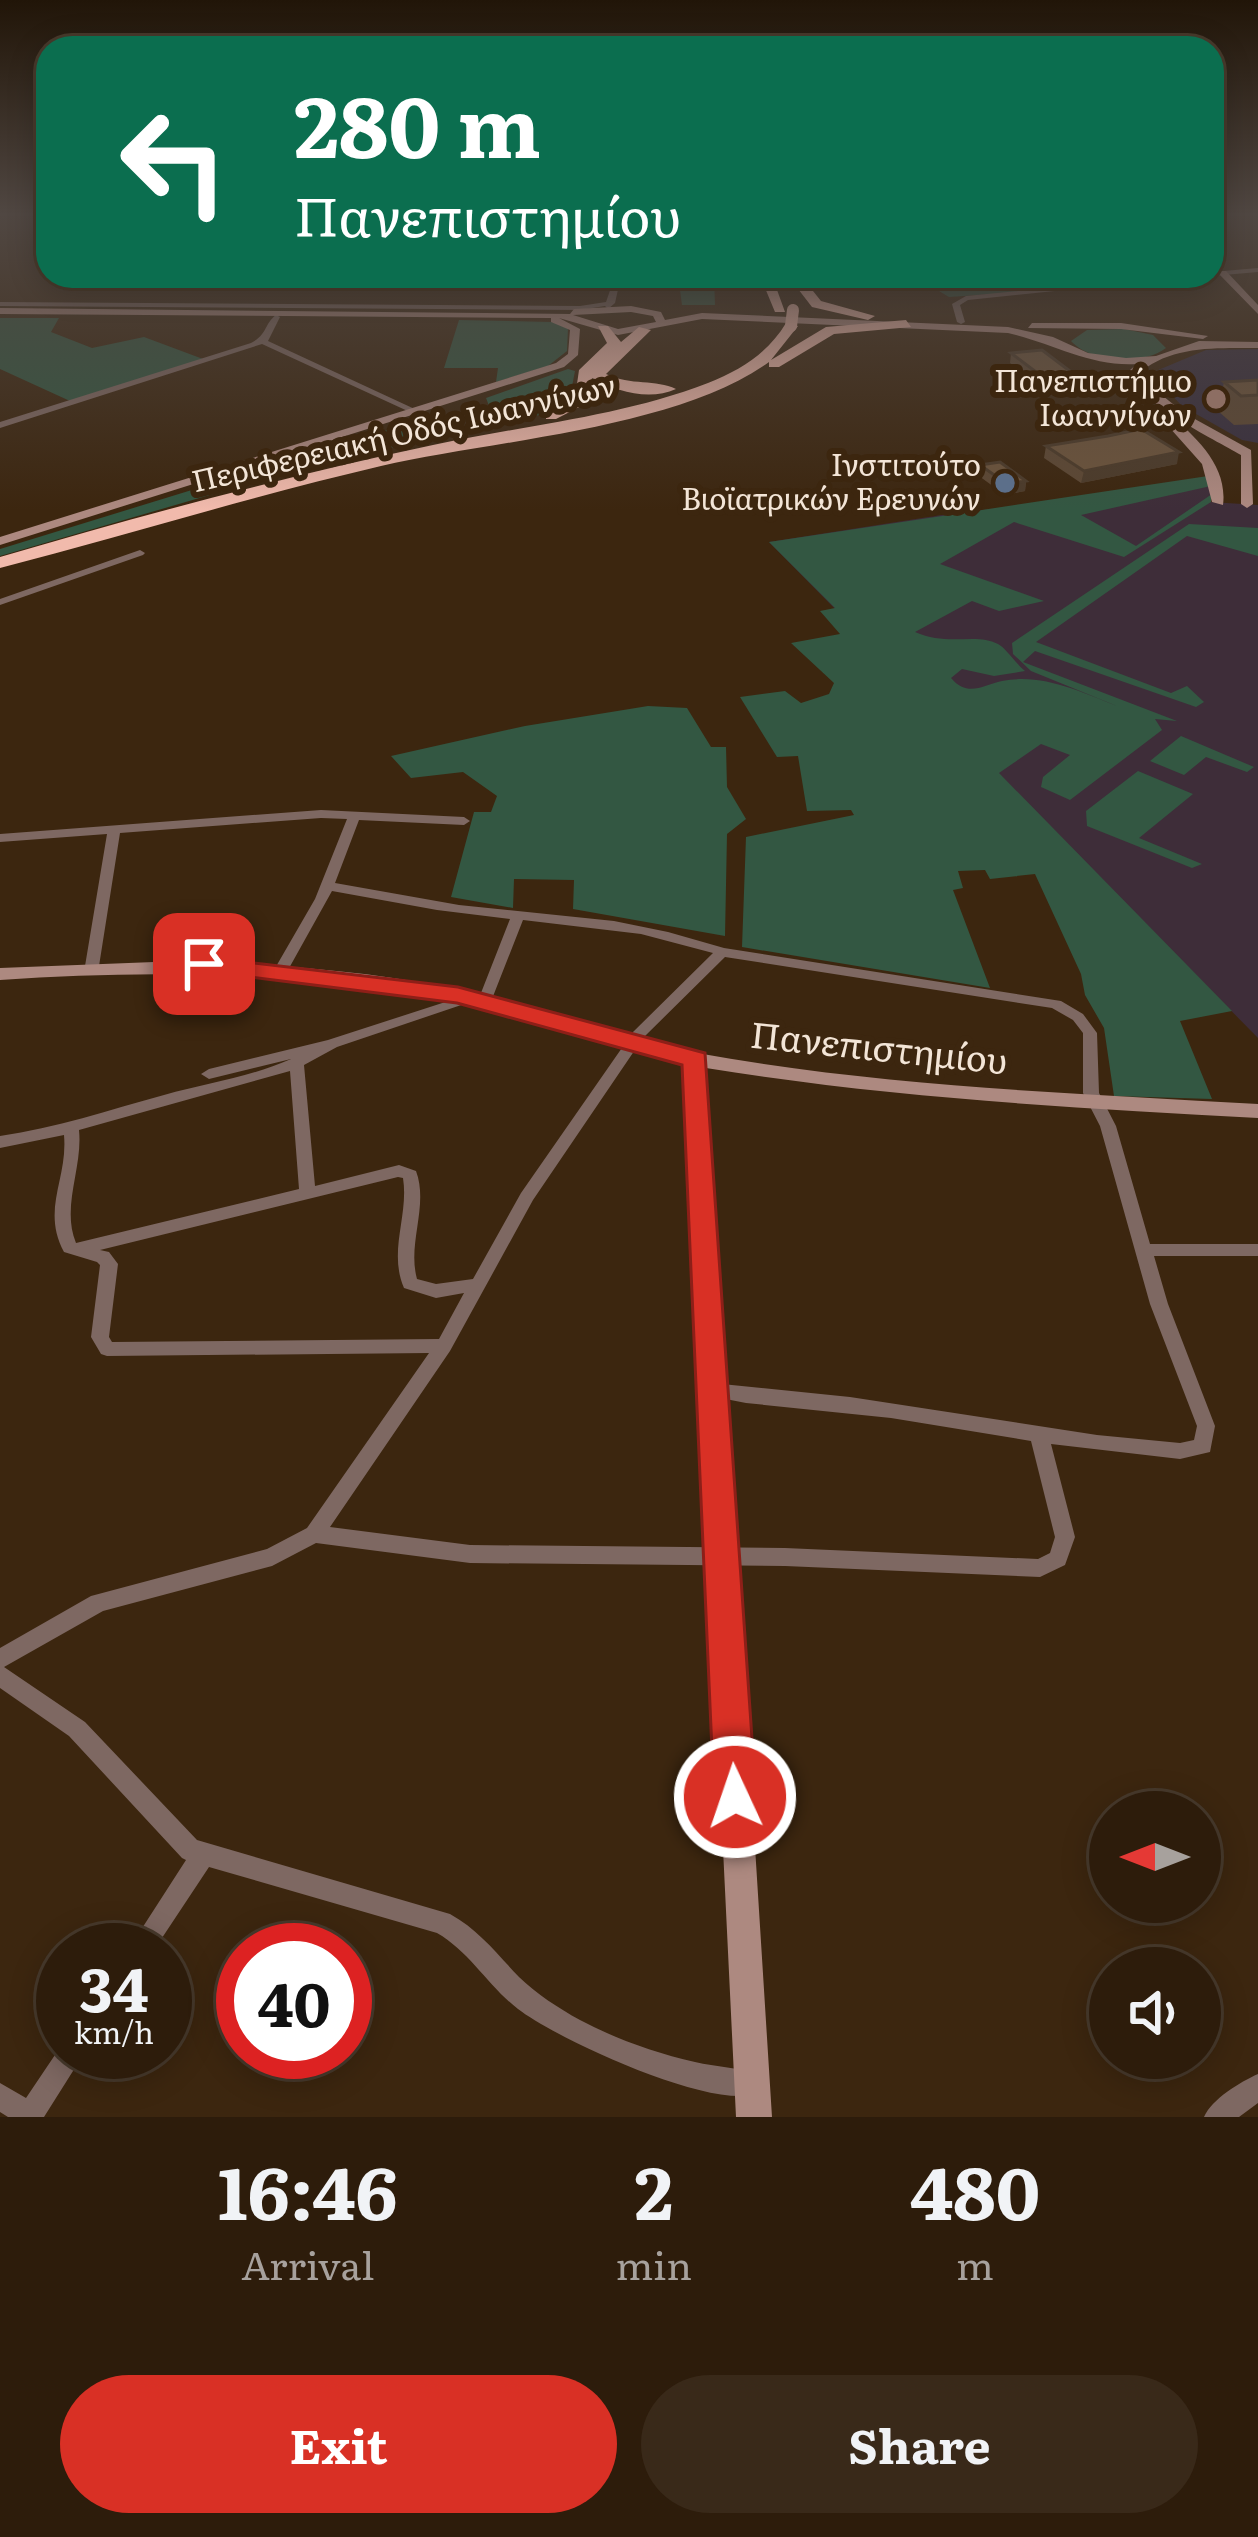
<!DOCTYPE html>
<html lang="en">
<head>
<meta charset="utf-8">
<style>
  :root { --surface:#2d1c0b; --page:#392919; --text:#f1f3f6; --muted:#a7a19d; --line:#483a2c; --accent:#d93025 }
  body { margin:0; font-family:Literata,serif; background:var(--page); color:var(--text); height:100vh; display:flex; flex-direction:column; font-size:45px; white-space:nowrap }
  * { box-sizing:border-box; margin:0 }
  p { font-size:39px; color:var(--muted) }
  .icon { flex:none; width:66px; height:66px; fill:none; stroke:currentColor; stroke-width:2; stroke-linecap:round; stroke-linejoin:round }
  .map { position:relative; height:2117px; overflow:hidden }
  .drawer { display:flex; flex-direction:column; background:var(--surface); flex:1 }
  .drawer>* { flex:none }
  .banner { position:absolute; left:36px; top:36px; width:1188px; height:252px; border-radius:36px; box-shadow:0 6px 30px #0003,0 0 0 3px var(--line); background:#0b6e4f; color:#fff; overflow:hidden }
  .needle { width:78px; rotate:270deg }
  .buttons { position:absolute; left:1089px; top:1791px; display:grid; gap:24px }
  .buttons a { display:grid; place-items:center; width:132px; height:132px; border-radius:50%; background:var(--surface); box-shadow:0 6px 30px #0003,0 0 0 3px var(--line); font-size:60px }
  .speed { position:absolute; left:36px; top:1923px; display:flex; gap:24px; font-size:60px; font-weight:700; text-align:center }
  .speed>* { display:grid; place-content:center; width:156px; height:156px; border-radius:50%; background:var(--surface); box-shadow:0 6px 30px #0003,0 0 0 3px var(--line); line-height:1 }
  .speed small { font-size:30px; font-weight:400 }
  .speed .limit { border:18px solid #d22; background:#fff; color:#111 }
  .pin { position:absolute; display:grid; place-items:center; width:102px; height:102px; color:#fff; margin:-51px; border-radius:24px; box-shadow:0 6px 18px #0006 }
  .me { position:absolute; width:132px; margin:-66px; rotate:357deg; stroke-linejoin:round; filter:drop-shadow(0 0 9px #0008) }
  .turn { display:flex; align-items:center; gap:42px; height:252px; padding:0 60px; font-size:54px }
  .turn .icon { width:156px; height:156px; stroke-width:2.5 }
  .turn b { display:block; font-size:84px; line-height:102px }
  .eta { display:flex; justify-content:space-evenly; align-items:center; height:204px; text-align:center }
  .eta b { font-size:72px; font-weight:700; line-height:84px }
  .cta { display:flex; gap:24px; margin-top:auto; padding:24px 60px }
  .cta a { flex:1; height:138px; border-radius:72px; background:var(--accent); color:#fff; font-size:48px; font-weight:700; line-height:138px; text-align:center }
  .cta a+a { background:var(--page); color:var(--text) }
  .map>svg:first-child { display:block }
  .education { fill:#382f3f }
  .medical { fill:#3e2d39 }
  .green { fill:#335742 }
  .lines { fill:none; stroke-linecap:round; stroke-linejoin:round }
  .street { fill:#7e6862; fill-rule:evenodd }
  .secondary { fill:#ad8980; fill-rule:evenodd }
  .highway { fill:#f1baac; fill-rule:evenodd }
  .highway-bridge { stroke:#f1baac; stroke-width:12 }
  .wall { fill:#5d4834 }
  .shaded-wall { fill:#4c3b2a }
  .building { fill:#6c543c; stroke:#4c3b2a; stroke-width:3 }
  .route { fill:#d93025; stroke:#8d1f18; stroke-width:3 }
  .education-dot { fill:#8d6e63; stroke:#3c260f; stroke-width:4.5 }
  .service-dot { fill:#5c6f8a; stroke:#3c260f; stroke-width:4.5 }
  .labels { text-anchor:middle; stroke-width:12; stroke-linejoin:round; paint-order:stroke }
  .far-poi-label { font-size:30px; fill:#f3e5d7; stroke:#3c260f; text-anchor:end }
  .far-street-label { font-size:30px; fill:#f3e5d7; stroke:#3c260f }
  .street-label { font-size:36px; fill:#f3e5d7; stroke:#3c260f }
</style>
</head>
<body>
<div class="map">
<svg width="1258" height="2117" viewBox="0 0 1258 2117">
  <rect width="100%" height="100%" fill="#3c260f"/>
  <path class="education" d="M1258,349V443L1242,440L1182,406L1151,373L1206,350Z"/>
  <path class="medical" d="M1211,486V502L1258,505V1038L769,542L954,513Z"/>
  <path class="green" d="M626,276H714L715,305H682L680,290L626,286Z
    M914,276H1025L1049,290L949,297Z
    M0,318H59L51,332L92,348L144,337L203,359L70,401L0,369Z
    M459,320L552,322L568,328L567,351L548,366L496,382L498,368H444Z
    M1124,329L1153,335L1166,348C1142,366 1091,363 1071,341L1087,330Z
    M568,369L575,371L569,402L549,413L496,424L486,398Z
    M429,417L463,430L265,479L0,556V549Z
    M1208,476L1211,486L1081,515L1136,546L1212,494L1211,502L1124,557L1014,522L940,564L1044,601L999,611L972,601L915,632C949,647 976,632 998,644C1006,648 1016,664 1025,671L994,676L962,669L951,678C968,698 983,685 1002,681C1043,673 1080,692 1117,706L1031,671L1013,654L1012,643L1189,524L1258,528V556L1187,536L1036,642L1171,693L1187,686L1204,702L1196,707L1035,651L1023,662L1177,721L1155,719L1162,730L1070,800L1041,787L1043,777L1070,755L1041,744L999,773L1232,1011L1180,1021L1212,1099L1114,1096L1104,1028L1085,995L1081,974L1035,874L990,879L985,870L958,871L963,888L953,890L990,988L742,947L746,837L854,815L851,810L807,811L798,756L777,757L740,697L785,691L801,703L829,694L834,683L791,643L840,634L820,611L835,608L769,542Z
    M648,706L687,708L711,747H726L727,787L746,819L727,834L725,936L573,909L574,880L514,879L513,908L451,897L474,812H491L497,796L463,772L411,778L391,756L525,726Z
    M1181,736L1254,767L1247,772L1206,757L1184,775L1150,761Z
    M1138,771L1193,794L1139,838L1202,864L1192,868L1087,826L1086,811Z"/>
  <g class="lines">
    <path class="street" d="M1258,268V272L1212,276V272Z
      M615,276H621L615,303L608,309L605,306L580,310L0,306V302L580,306L606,302Z
      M1175,276H1200L968,300L960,305L965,322L961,324L957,322L952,304L966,296Z
      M276,315L280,317L268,341L419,411L412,413L262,344L0,428V422L251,343C268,334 264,324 276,315Z
      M140,550L145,553L143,555L0,605V599Z
      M321,810L464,817L470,821L464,825L359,820L335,883L459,905L614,921L668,932L724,948L1061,1001L1083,1014L1097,1033L1099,1093L1116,1126L1150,1244H1258V1256H1154L1168,1304L1215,1426L1210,1452L1180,1459L1051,1444L1075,1537L1065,1565L1040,1577L785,1566L470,1563L316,1543L272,1566L103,1611L4,1667L85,1722L197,1840L450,1914C479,1930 497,1954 519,1977C537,1994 558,2008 580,2020C616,2039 655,2053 695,2062C716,2067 739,2067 759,2075L763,2084L759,2093C714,2112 557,2039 518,2009C488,1986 470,1952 437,1933L209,1867L154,1950H128L186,1860L182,1858L69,1736L0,1688V1648L91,1596L267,1549L307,1528L429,1353L107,1356L101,1354L91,1337L100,1265L97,1262L64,1252C41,1209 68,1179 64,1135L0,1148V1136C56,1128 109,1110 164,1095C207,1083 251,1077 291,1059L209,1079L201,1074L209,1069L328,1040L467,995L472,993L479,998L510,919L437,910L332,891L288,970L281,974L274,970L315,899L347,819L321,818L120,833L99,966L92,970L85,966L107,834L0,842V834ZM523,920L641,934L713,953L633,1032L521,1193L473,1279L436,1284L417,1279C407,1243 429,1206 416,1171L399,1165L315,1186L304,1065L337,1047L479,999L480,1004H490ZM725,957L1052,1008L1073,1020L1083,1033V1093L1100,1126L1150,1304L1197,1426L1194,1440L1180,1443L1097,1435L850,1397L712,1383L705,1385L703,1390L705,1395L746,1403L891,1418L1031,1441L1055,1537L1050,1553L1038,1559L785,1548L470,1545L330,1527L450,1351L533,1200L643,1038ZM290,1071L299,1189L76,1243C61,1207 83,1168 79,1130ZM398,1177L403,1178C409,1216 388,1251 404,1288L436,1298L464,1293L439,1339L112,1342L109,1337L118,1264L109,1252L100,1250Z
      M63,2043V2052H85L44,2117H8L0,2112V2083L26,2098Z
      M1258,2074V2103L1239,2117H1204C1212,2099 1240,2082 1258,2074Z"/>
    <path class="secondary" d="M1220,271H1226L1258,305V314L1220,275Z
      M631,306L661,312L665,320L702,313L1008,327L1053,337L1088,353L1126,358L1156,356L1199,341L1258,342V348C1220,348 1173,345 1142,371V379L1184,413L1251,450L1253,504L1247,508L1241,504V455C1214,439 1134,401 1130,370L1137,364C1091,367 1052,343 1008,333L702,319L618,335L559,318L580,329L578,355L564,367L0,545V537L556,363L568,354L570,330L551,322V318L0,314V308L570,314L574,309ZM631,312L653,316L656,322L618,329L573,315Z
      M1032,323H1121L1208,336L1203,339L1121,329L1028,328Z
      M1161,414H1169C1196,437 1228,466 1223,505L1212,502L1202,464L1161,418Z
      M180,961C281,964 380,972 478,993C552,1010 622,1040 697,1053C882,1087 1071,1093 1258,1104V1118C1073,1108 889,1098 706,1068L772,2117H736L685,1064C613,1050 545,1020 473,1005C316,972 159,969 0,980V968Z"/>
    <path class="highway" d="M760,276H772L785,312H775Z
      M788,276H801L821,301L875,316L868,320L812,307Z
      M906,320L911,327L834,334L779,367H769V362C676,429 494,440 381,466C253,496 127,535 0,568V557C143,515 287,476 433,445C525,425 620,417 708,383C741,370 768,353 786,323L798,326L771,360L826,327Z
      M598,326H608L621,342L639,327L651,330L606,374C631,386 656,379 676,389C650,401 617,392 592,378L587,403L556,419H546V413L575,398L579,370L607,343Z"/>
    <path class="highway-bridge" d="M791,326L793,310"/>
  </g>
  <path class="wall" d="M1011,353L1078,388L1046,391L1010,363Z
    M1258,380V424L1234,425L1218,411L1224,382Z
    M1108,436L1177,464L1081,483L1044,458L1046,446Z
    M980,465L1026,481L1025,491L1005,495L979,476Z"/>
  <path class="shaded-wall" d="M1079,378L1078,388L1046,391L1048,381Z
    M1179,452L1177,464L1081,483L1084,471Z
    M1026,481L1025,491L1005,495L1007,484Z"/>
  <path class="building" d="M1042,350L1079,378L1048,381L1011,353Z
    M1258,380V395L1241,396L1224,382Z
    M1141,429L1179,452L1084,471L1046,446L1108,436Z
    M1000,462L1026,481L1007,484L980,465Z"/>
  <linearGradient id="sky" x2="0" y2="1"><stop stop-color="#211508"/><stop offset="0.42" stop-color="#504742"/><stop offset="1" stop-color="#504742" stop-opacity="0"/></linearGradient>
  <rect width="1258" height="510" fill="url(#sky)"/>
  <path class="route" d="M204,957L458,987L705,1053L756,1797L750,1811L735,1817L720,1811L714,1797L682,1065L457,1003L195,970V959Z"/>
  <circle class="education-dot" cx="1216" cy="399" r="12"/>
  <circle class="service-dot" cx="1005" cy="483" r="12"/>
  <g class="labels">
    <g class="far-poi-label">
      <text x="1192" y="392">Πανεπιστήμιο<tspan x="1192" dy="34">Ιωαννίνων</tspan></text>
      <text x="981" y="476">Ινστιτούτο<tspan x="981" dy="34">Βιοϊατρικών Ερευνών</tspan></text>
    </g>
    <g class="far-street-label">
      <text transform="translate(404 434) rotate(-13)" y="10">Περιφερειακή Οδός Ιωαννίνων</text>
    </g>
    <g class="street-label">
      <text transform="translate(879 1048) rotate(6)" y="13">Πανεπιστημίου</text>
    </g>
  </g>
</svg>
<div class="buttons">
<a><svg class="needle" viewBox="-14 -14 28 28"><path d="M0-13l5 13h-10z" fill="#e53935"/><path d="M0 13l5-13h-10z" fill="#a7a19d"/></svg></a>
<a><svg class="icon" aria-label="sound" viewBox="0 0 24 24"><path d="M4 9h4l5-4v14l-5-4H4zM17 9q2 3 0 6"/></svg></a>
</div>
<div class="speed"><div>34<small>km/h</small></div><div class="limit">40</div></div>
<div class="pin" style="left:204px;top:964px;background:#d93025"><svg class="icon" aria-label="arrive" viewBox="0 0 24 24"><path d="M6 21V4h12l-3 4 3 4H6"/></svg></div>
<svg class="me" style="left:735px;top:1797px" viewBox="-20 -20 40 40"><circle r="17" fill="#d93025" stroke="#fff" stroke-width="3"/><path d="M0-11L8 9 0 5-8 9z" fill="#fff"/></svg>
<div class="banner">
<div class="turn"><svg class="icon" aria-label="left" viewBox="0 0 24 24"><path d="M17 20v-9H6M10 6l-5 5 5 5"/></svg><div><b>280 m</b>Πανεπιστημίου</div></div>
</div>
</div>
<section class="drawer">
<div class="eta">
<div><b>16:46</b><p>Arrival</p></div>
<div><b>2</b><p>min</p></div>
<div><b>480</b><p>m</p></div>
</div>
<div class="cta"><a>Exit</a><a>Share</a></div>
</section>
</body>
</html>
